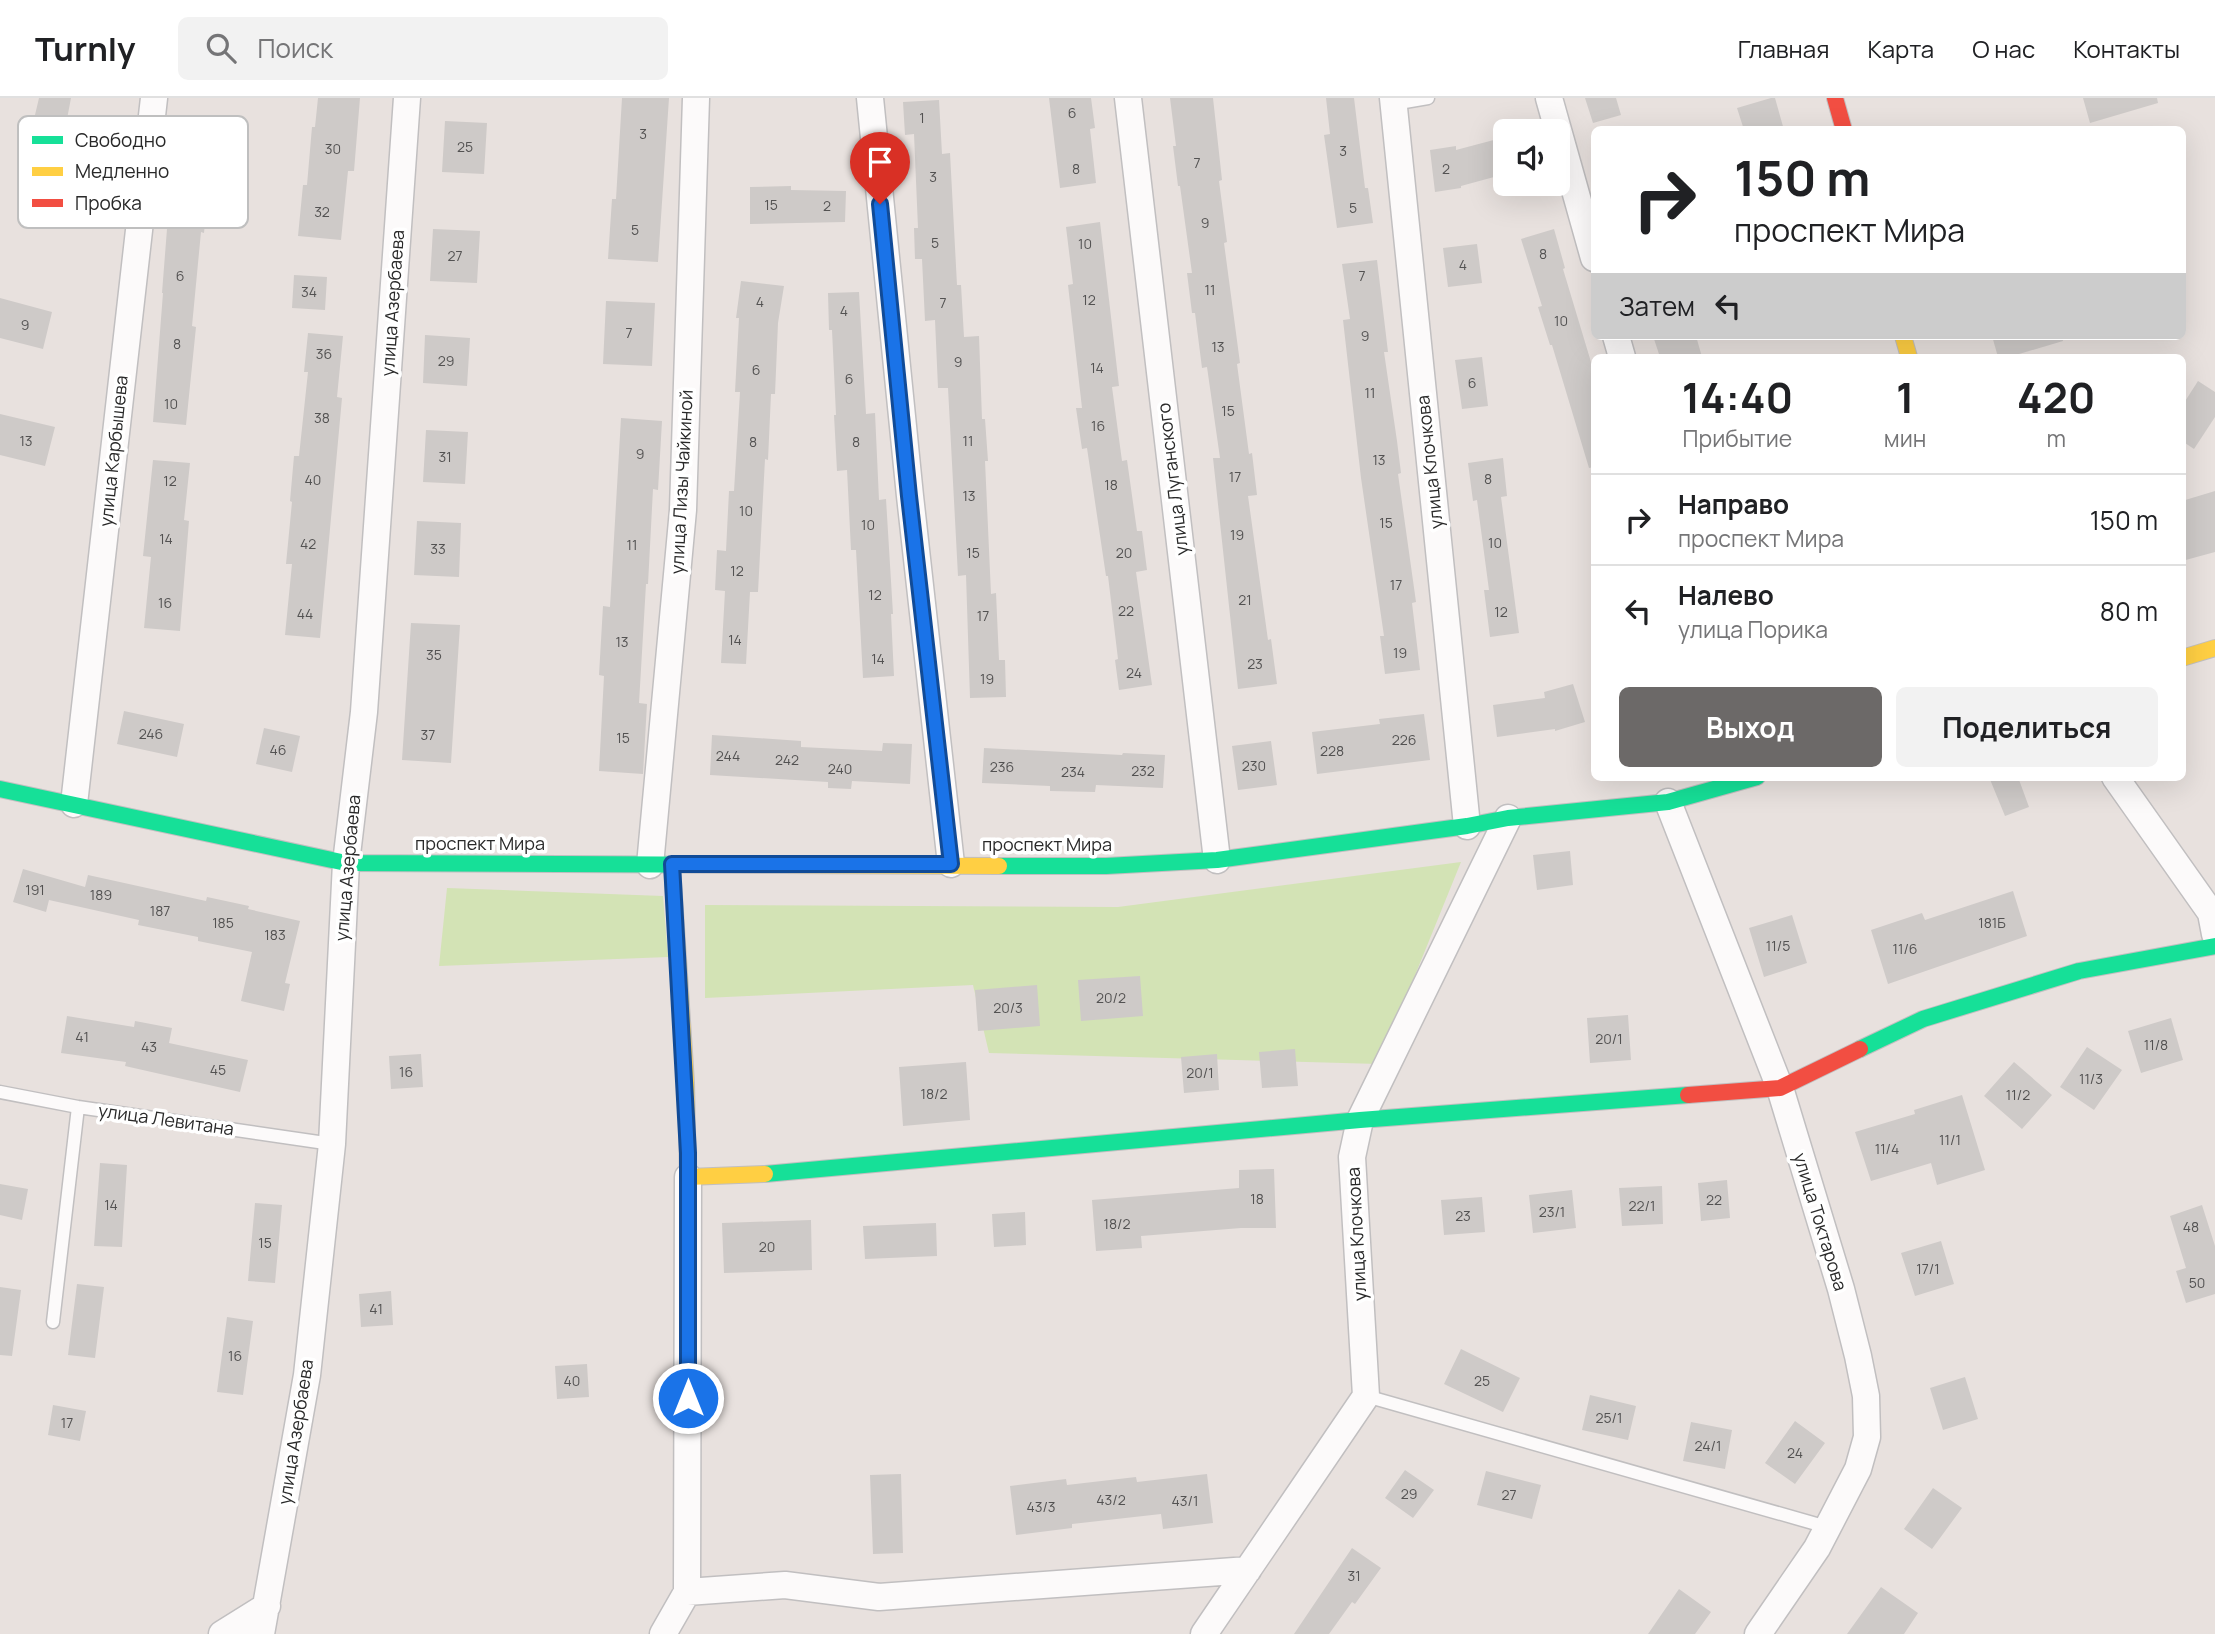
<!DOCTYPE html>
<html lang="ru">
<head>
<meta charset="utf-8">
<style>
  :root { --surface:#fff; --page:#f2f2f2; --text:#202124; --muted:#757577; --line:#e0e0e0; --accent:#6c6968 }
  body { margin:0; font-family:Manrope,sans-serif; background:var(--page); color:var(--text); height:100vh; display:flex; flex-direction:column; font-size:26px; white-space:nowrap }
  * { box-sizing:border-box; margin:0 }
  p { font-size:23px; color:var(--muted) }
  .icon { flex:none; width:38px; height:38px; fill:none; stroke:currentColor; stroke-width:2; stroke-linecap:round; stroke-linejoin:round }
  .map { position:relative; flex:1; overflow:hidden }
  .side { position:absolute; left:1591px; top:256px; width:595px; height:427px; display:flex; flex-direction:column; background:var(--surface); border-radius:10px; box-shadow:0 7px 28px #0002 }
  .side>* { flex:none }
  .hud { position:absolute; left:1591px; top:28px; width:595px; height:214px; border-radius:10px; box-shadow:0 7px 28px #0002; background:#fff; color:var(--text); overflow:hidden }
  .tools { position:absolute; left:1493px; top:21px; display:grid; gap:14px }
  .tools a { display:grid; place-items:center; width:77px; height:77px; border-radius:10px; background:var(--surface); box-shadow:0 7px 28px #0002; font-size:35px }
  .pin { position:absolute; display:grid; place-items:center; width:60px; height:60px; color:#fff; margin:-72px -30px; border-radius:50% 50% 50% 0; rotate:-45deg; box-shadow:0 0 7px #0007 }
  .pin .icon { rotate:45deg }
  .me { position:absolute; width:77px; margin:-38px; rotate:0deg; stroke-linejoin:round; filter:drop-shadow(0 0 5px #0008) }
  .turn { display:flex; align-items:center; gap:24px; height:147px; padding:0 28px; font-size:32px }
  .turn .icon { width:91px; height:91px; stroke-width:2.5 }
  .turn b { display:block; font-size:49px; line-height:60px }
  .then { display:flex; align-items:center; height:66px; padding:0 28px; background:#0003; gap:14px; font-size:26px }
  .eta { display:flex; justify-content:space-evenly; align-items:center; height:119px; text-align:center }
  .eta b { font-size:42px; font-weight:700; line-height:49px }
  .primary-button { display:flex; gap:14px; margin-top:auto; padding:14px 28px }
  .primary-button a { flex:1; height:80px; border-radius:10px; background:var(--accent); color:#fff; font-size:28px; font-weight:700; line-height:80px; text-align:center }
  .primary-button a+a { background:var(--page); color:var(--text) }
  ul { padding:0; list-style:none }
  li { display:flex; align-items:center; gap:21px; height:91px; padding:0 28px; border-top:2px solid var(--line) }
  li div { flex:1 }
  li b { display:block; font-size:26px }
  li em { font-style:normal }
  header { display:flex; align-items:center; gap:42px; box-sizing:border-box; height:98px; padding:0 35px; background:var(--surface); border-bottom:2px solid var(--line) }
  header strong { font-size:33px }
  nav { display:flex; gap:38px; margin-inline-start:auto; font-size:24px }
  .search { width:490px; height:63px; background:var(--page); display:flex; align-items:center; gap:18px; box-sizing:border-box; padding:0 24px; border-radius:10px; color:var(--muted); font-size:26px }
  .map>svg:first-child { display:block }
  .green { fill:#d3e3b5 }
  .building { fill:#cecac8 }
  .lines { fill:none; stroke-linecap:round; stroke-linejoin:round }
  .lane-casing { stroke:#c1bfc0; stroke-width:15 }
  .street-casing { stroke:#c1bfc0; stroke-width:29 }
  .fast-casing { stroke:#c1bfc0; stroke-width:18 }
  .slow-casing { stroke:#c1bfc0; stroke-width:18 }
  .jam-casing { stroke:#c1bfc0; stroke-width:18 }
  .lane { stroke:#fcfafa; stroke-width:12 }
  .street { stroke:#fcfafa; stroke-width:26 }
  .fast { stroke:#16e098; stroke-width:16 }
  .slow { stroke:#ffcf43; stroke-width:16 }
  .jam { stroke:#f24e42; stroke-width:16 }
  .route-casing { stroke:#114b97; stroke-width:18 }
  .route { stroke:#1a73e8; stroke-width:12 }
  .labels { text-anchor:middle; stroke-width:7; stroke-linejoin:round; paint-order:stroke }
  .number-label { font-size:14px; fill:#535252 }
  .street-label { font-size:18px; fill:#292929; stroke:#fff }
  .key { fill:#fff; stroke:#bfbfbf; stroke-width:2 }
  .key-label { font-size:19px; fill:#292929 }
</style>
</head>
<body>
<header>
<strong>Turnly</strong>
<div class="search"><svg class="icon" aria-label="search" viewBox="0 0 24 24"><circle cx="10" cy="10" r="6"/><path d="M15 15l6 6"/></svg>Поиск</div>
<nav><a>Главная</a><a>Карта</a><a>О нас</a><a>Контакты</a></nav>
</header>
<div class="map">
<svg width="2215" height="1536" viewBox="0 0 2215 1536">
  <rect width="100%" height="100%" fill="#e8e1de"/>
  <path class="green" d="M1461,764L1379,966L989,955L973,887L705,900V807L1118,809Z
    M447,790L663,798L668,859L439,868Z"/>
  <path class="building" d="M39,0H71L63,42L31,34Z
    M318,0H360L354,73H348L341,142L298,138L303,87H307L312,29H315Z
    M622,0H669L658,164L608,161L612,101H616Z
    M1049,0H1091L1095,30L1090,31L1096,85L1060,90Z
    M1170,0H1213L1222,82L1219,83L1227,144L1224,145L1240,265L1237,266L1249,356L1252,355L1257,397L1248,398L1268,542L1271,541L1277,586L1238,591L1213,360H1220L1207,269L1202,270L1195,215H1192L1187,175H1192L1180,88H1178L1173,48H1176Z
    M1326,0H1354L1365,90H1368L1373,125L1337,130L1324,37L1330,36Z
    M1585,0H1616L1621,17L1593,25Z
    M1771,0H1775L1784,32H1744L1737,10Z
    M2083,0H2157L2158,5L2090,25Z
    M939,2L942,56L950,55L957,187H961L964,239L979,238L982,321H985L988,363H985L991,496L996,495L999,562H1005L1006,599L970,600L966,477L958,478L948,290H938L935,222L925,223L922,161H915L914,130H918L914,36L905,37L903,4Z
    M445,23L487,25L484,76L442,74Z
    M1505,39V76L1461,88V90L1435,94L1430,52L1456,48V52Z
    M791,88V92L846,93L845,124L750,126V89Z
    M167,98L207,102L204,135L201,134L192,228L196,229L186,327L153,324L163,195H162L167,131H164Z
    M1100,124L1119,288L1112,289L1122,363L1127,362L1137,433H1142L1147,472L1136,474L1152,587L1119,592L1115,562L1118,561L1108,478H1106L1087,350L1082,351L1076,310H1082L1068,187L1073,186L1066,129Z
    M433,131L480,133L477,185L430,183Z
    M1554,131L1565,170L1563,171L1594,274V369L1589,370L1552,247H1550L1538,209L1542,208L1521,141Z
    M1477,146L1482,185L1448,189L1443,150Z
    M1377,162L1388,254H1384L1397,343L1401,375L1398,376L1416,504L1412,505L1420,572L1385,576L1380,538H1384L1361,380L1343,222L1350,221L1342,166Z
    M294,177L327,179L325,212L292,210Z
    M741,183L784,188L778,225L775,296H771L768,362L765,361L758,494H750L746,566L721,565L725,493L715,492L717,452L726,453L729,393H734L740,294H735L739,220H736Z
    M859,194L866,316L875,315L879,402L886,401L893,516H891L894,578L863,580L856,452H851L847,372L837,373L834,317H836L832,232H829L828,195Z
    M0,200L52,214L43,251L0,240Z
    M606,203L655,205L652,268L603,266Z
    M308,235L343,238L337,299L342,300L320,540L285,537L292,466H286L292,404L290,403L294,358H299L308,274H304Z
    M425,237L470,240L467,288L423,285Z
    M1653,238H1696L1702,259H1660Z
    M1992,238H2062L2063,243L2009,259H1998Z
    M1482,259L1488,308L1462,311L1455,262Z
    M2198,283L2215,294V319L2194,351L2182,343V308Z
    M0,316L55,329L45,368L0,357Z
    M621,320L662,323L658,392L653,391L648,486H646L639,605L647,606L643,676L599,673L604,578L599,577L603,508L610,509Z
    M426,332L468,334L465,386L423,384Z
    M1503,360L1507,398L1501,399L1519,535L1490,539L1484,492H1489L1477,402L1473,403L1468,365Z
    M153,362L190,365L184,422L189,423L180,533L144,530L151,459L143,458Z
    M2215,393V454L2182,463V403Z
    M417,423L461,425L459,479L414,477Z
    M411,525L460,527L451,665L402,662Z
    M1573,586L1585,624L1555,633V631L1497,639L1493,607L1545,600L1544,594Z
    M124,613L184,626L177,659L117,646Z
    M1424,616L1430,662L1317,676L1312,634L1380,626L1379,621Z
    M264,630L300,638L292,674L256,666Z
    M712,637L801,643V649L882,653L883,645L912,646L910,686L852,683L851,691L828,690V684L710,677Z
    M1271,643L1277,687L1238,692L1232,648Z
    M984,650L1122,657L1123,655L1165,657L1163,690L1096,687L1095,694L1050,693V688L982,685Z
    M1989,679H2018L2029,709L2005,718Z
    M1570,753L1573,787L1537,792L1533,757Z
    M23,771L85,789L88,777L206,803L207,799L249,808L248,811L300,823L285,885L290,886L284,913L241,903L252,854L198,843V839L138,827L139,822L49,802L46,814L13,804Z
    M2013,793L2027,838L1888,886L1871,832L1922,815L1925,822Z
    M1792,817L1807,865L1764,879L1749,830Z
    M1140,878L1143,918L1081,923L1078,882Z
    M1037,887L1040,928L978,933L975,892Z
    M1628,917L1631,962L1590,965L1587,920Z
    M67,918L134,929L135,923L172,930L169,945L248,962L240,994L125,968L126,964L61,955Z
    M2171,920L2183,962L2141,975L2128,933Z
    M2087,949L2122,972L2094,1012L2060,989Z
    M1295,951L1298,988L1262,990L1259,954Z
    M421,956L423,989L391,991L389,958Z
    M1217,956L1219,992L1184,995L1181,959Z
    M966,964L970,1022L903,1028L899,969Z
    M2014,964L2052,997L2022,1031L1984,998Z
    M1962,997L1985,1072L1937,1087L1931,1065L1871,1083L1855,1034L1915,1016L1914,1012Z
    M100,1065L127,1067L122,1149L94,1148Z
    M1274,1071L1276,1130H1241L1141,1138L1142,1150L1096,1153L1092,1102L1239,1090V1072Z
    M1727,1082L1730,1120L1701,1123L1698,1085Z
    M0,1086L28,1091L22,1122L0,1117Z
    M1662,1088L1663,1126L1622,1128L1619,1090Z
    M1572,1092L1576,1130L1533,1135L1529,1097Z
    M1482,1099L1485,1134L1444,1137L1441,1102Z
    M255,1105L282,1107L275,1185L248,1183Z
    M2202,1107L2215,1148V1196L2186,1205L2176,1173L2186,1170L2170,1118Z
    M1025,1114L1026,1147L994,1149L992,1116Z
    M811,1122L812,1172L724,1175L722,1125Z
    M936,1125L937,1158L865,1161L863,1128Z
    M1941,1143L1954,1186L1915,1198L1901,1155Z
    M77,1186L104,1189L95,1260L68,1257Z
    M0,1189L21,1192L12,1258L0,1257Z
    M391,1193L393,1227L361,1229L359,1196Z
    M227,1219L253,1223L243,1297L217,1294Z
    M1461,1251L1520,1280L1503,1314L1444,1286Z
    M587,1266L589,1299L557,1301L555,1268Z
    M1965,1279L1978,1321L1943,1332L1930,1290Z
    M1590,1297L1636,1308L1628,1342L1582,1332Z
    M53,1307L86,1313L80,1343L48,1337Z
    M1795,1323L1825,1345L1795,1386L1765,1365Z
    M1691,1324L1732,1332L1725,1371L1683,1363Z
    M1405,1372L1434,1392L1413,1420L1385,1400Z
    M1486,1373L1541,1387L1532,1421L1477,1407Z
    M901,1376L903,1455L873,1456L870,1377Z
    M1207,1376L1213,1425L1163,1431L1161,1416L1072,1426V1430L1016,1437L1010,1388L1066,1381L1067,1387L1136,1379L1137,1384Z
    M1933,1390L1962,1410L1932,1451L1904,1431Z
    M1352,1450L1381,1470L1355,1506L1352,1504L1329,1536H1294Z
    M1881,1489L1918,1515L1904,1536H1847Z
    M1679,1491L1711,1514L1695,1536H1648Z"/>
  <g class="lines">
    <g class="lane-casing">
      <path id="lane" d="M1393,6L1428,0
        M0,994L78,1009L332,1046
        M53,1224L78,1009
        M1366,1298L1827,1429"/>
    </g>
    <g class="street-casing">
      <path id="street" d="M870,0L910,398L951,766
        M1128,0L1217,762
        M1393,0L1467,728
        M1549,0L1594,160
        M1616,238L1622,259
        M2115,679L2211,815L2215,836
        M1668,704L1780,990L1841,1191L1858,1258L1866,1298L1867,1339L1858,1371L1817,1450L1758,1536
        M74,706L154,0
        M650,767L683,412L696,0
        M687,1494L785,1487L879,1499L1248,1472
        M222,1536L267,1508
        M261,1536L307,1277L332,1046L346,765L364,614L407,0
        M663,1536L687,1494L688,1079
        M1204,1536L1366,1298L1352,1059L1360,1022L1508,720"/>
    </g>
    <g class="fast-casing">
      <path id="fast" d="M0,691L346,765L782,767
        M999,768H1106L1217,762L1467,728L1508,720L1668,704L1757,679
        M1860,951L1923,921L2079,873L2215,848
        M765,1076L1360,1022L1688,997"/>
    </g>
    <g class="slow-casing">
      <path id="slow" d="M1903,238L1909,259
        M2182,560L2215,550
        M672,767L686,985L688,1079L765,1076
        M782,767L999,768"/>
    </g>
    <g class="jam-casing">
      <path id="jam" d="M1835,0L1844,32
        M1688,997L1780,990L1860,951"/>
    </g>
    <use href="#lane" class="lane"/>
    <use href="#street" class="street"/>
    <use href="#fast" class="fast"/>
    <use href="#slow" class="slow"/>
    <use href="#jam" class="jam"/>
  </g>
  <g class="lines">
    <g class="route-casing">
      <path id="route" d="M688,1300V1055L672,766H951L909,398L880,106"/>
    </g>
    <use href="#route" class="route"/>
  </g>
  <g class="labels">
    <g class="number-label">
      <text x="1072" y="20">6</text>
      <text x="922" y="25">1</text>
      <text x="643" y="41">3</text>
      <text x="465" y="54">25</text>
      <text x="333" y="56">30</text>
      <text x="1343" y="58">3</text>
      <text x="1197" y="70">7</text>
      <text x="1076" y="76">8</text>
      <text x="1446" y="76">2</text>
      <text x="933" y="84">3</text>
      <text x="771" y="112">15</text>
      <text x="827" y="113">2</text>
      <text x="1353" y="115">5</text>
      <text x="322" y="119">32</text>
      <text x="1205" y="130">9</text>
      <text x="635" y="137">5</text>
      <text x="935" y="150">5</text>
      <text x="1085" y="151">10</text>
      <text x="1543" y="161">8</text>
      <text x="455" y="163">27</text>
      <text x="1463" y="172">4</text>
      <text x="180" y="183">6</text>
      <text x="1362" y="183">7</text>
      <text x="1210" y="197">11</text>
      <text x="309" y="199">34</text>
      <text x="1089" y="207">12</text>
      <text x="760" y="209">4</text>
      <text x="943" y="210">7</text>
      <text x="844" y="218">4</text>
      <text x="1561" y="228">10</text>
      <text x="25" y="232">9</text>
      <text x="629" y="240">7</text>
      <text x="1365" y="243">9</text>
      <text x="177" y="251">8</text>
      <text x="1218" y="254">13</text>
      <text x="324" y="261">36</text>
      <text x="446" y="268">29</text>
      <text x="958" y="269">9</text>
      <text x="1097" y="275">14</text>
      <text x="756" y="277">6</text>
      <text x="849" y="286">6</text>
      <text x="1472" y="290">6</text>
      <text x="1370" y="300">11</text>
      <text x="171" y="311">10</text>
      <text x="1228" y="318">15</text>
      <text x="322" y="325">38</text>
      <text x="1098" y="333">16</text>
      <text x="26" y="348">13</text>
      <text x="968" y="348">11</text>
      <text x="753" y="349">8</text>
      <text x="856" y="349">8</text>
      <text x="640" y="361">9</text>
      <text x="445" y="364">31</text>
      <text x="1379" y="367">13</text>
      <text x="1235" y="384">17</text>
      <text x="1488" y="386">8</text>
      <text x="313" y="387">40</text>
      <text x="170" y="388">12</text>
      <text x="1111" y="392">18</text>
      <text x="969" y="403">13</text>
      <text x="746" y="418">10</text>
      <text x="1386" y="430">15</text>
      <text x="868" y="432">10</text>
      <text x="1237" y="442">19</text>
      <text x="166" y="446">14</text>
      <text x="1495" y="450">10</text>
      <text x="308" y="451">42</text>
      <text x="632" y="452">11</text>
      <text x="438" y="456">33</text>
      <text x="973" y="460">15</text>
      <text x="1124" y="460">20</text>
      <text x="737" y="478">12</text>
      <text x="1396" y="492">17</text>
      <text x="875" y="502">12</text>
      <text x="1245" y="507">21</text>
      <text x="165" y="510">16</text>
      <text x="1126" y="518">22</text>
      <text x="1501" y="519">12</text>
      <text x="305" y="521">44</text>
      <text x="983" y="523">17</text>
      <text x="735" y="547">14</text>
      <text x="622" y="549">13</text>
      <text x="1400" y="560">19</text>
      <text x="434" y="562">35</text>
      <text x="878" y="566">14</text>
      <text x="1255" y="571">23</text>
      <text x="1134" y="580">24</text>
      <text x="987" y="586">19</text>
      <text x="151" y="641">246</text>
      <text x="428" y="642">37</text>
      <text x="623" y="645">15</text>
      <text x="1404" y="647">226</text>
      <text x="278" y="657">46</text>
      <text x="1332" y="658">228</text>
      <text x="728" y="663">244</text>
      <text x="787" y="667">242</text>
      <text x="1254" y="673">230</text>
      <text x="1002" y="674">236</text>
      <text x="840" y="676">240</text>
      <text x="1143" y="678">232</text>
      <text x="1073" y="679">234</text>
      <text x="35" y="797">191</text>
      <text x="101" y="802">189</text>
      <text x="160" y="818">187</text>
      <text x="223" y="830">185</text>
      <text x="1992" y="830">181Б</text>
      <text x="275" y="842">183</text>
      <text x="1778" y="853">11/5</text>
      <text x="1905" y="856">11/6</text>
      <text x="1111" y="905">20/2</text>
      <text x="1008" y="915">20/3</text>
      <text x="82" y="944">41</text>
      <text x="1609" y="946">20/1</text>
      <text x="2156" y="952">11/8</text>
      <text x="149" y="954">43</text>
      <text x="218" y="977">45</text>
      <text x="406" y="979">16</text>
      <text x="1200" y="980">20/1</text>
      <text x="2091" y="986">11/3</text>
      <text x="934" y="1001">18/2</text>
      <text x="2018" y="1002">11/2</text>
      <text x="1950" y="1047">11/1</text>
      <text x="1887" y="1056">11/4</text>
      <text x="1257" y="1106">18</text>
      <text x="1714" y="1107">22</text>
      <text x="111" y="1112">14</text>
      <text x="1642" y="1113">22/1</text>
      <text x="1552" y="1119">23/1</text>
      <text x="1463" y="1123">23</text>
      <text x="1117" y="1131">18/2</text>
      <text x="2191" y="1134">48</text>
      <text x="265" y="1150">15</text>
      <text x="767" y="1154">20</text>
      <text x="1928" y="1176">17/1</text>
      <text x="2197" y="1190">50</text>
      <text x="376" y="1216">41</text>
      <text x="235" y="1263">16</text>
      <text x="572" y="1288">40</text>
      <text x="1482" y="1288">25</text>
      <text x="1609" y="1325">25/1</text>
      <text x="67" y="1330">17</text>
      <text x="1708" y="1353">24/1</text>
      <text x="1795" y="1360">24</text>
      <text x="1409" y="1401">29</text>
      <text x="1509" y="1402">27</text>
      <text x="1111" y="1407">43/2</text>
      <text x="1185" y="1408">43/1</text>
      <text x="1041" y="1414">43/3</text>
      <text x="1354" y="1483">31</text>
    </g>
    <g class="street-label">
      <text transform="translate(393 205) rotate(-86)" y="6">улица Азербаева</text>
      <text transform="translate(114 353) rotate(-84)" y="6">улица Карбышева</text>
      <text transform="translate(1430 364) rotate(-96)" y="6">улица Клочкова</text>
      <text transform="translate(1173 381) rotate(-97)" y="6">улица Луганского</text>
      <text transform="translate(682 384) rotate(-87)" y="6">улица Лизы Чайкиной</text>
      <text x="480" y="752">проспект Мира</text>
      <text x="1047" y="753">проспект Мира</text>
      <text transform="translate(348 770) rotate(-85)" y="6">улица Азербаева</text>
      <text transform="translate(166 1022) rotate(8)" y="6">улица Левитана</text>
      <text transform="translate(1820 1124) rotate(73)" y="6">улица Токтарова</text>
      <text transform="translate(1357 1136) rotate(-93)" y="6">улица Клочкова</text>
      <text transform="translate(296 1334) rotate(-81)" y="6">улица Азербаева</text>
    </g>
  </g>
  <rect x="18" y="18" width="230" height="112" rx="10" class="key"/>
  <rect x="32" y="38" width="31" height="8" fill="#16e098"/>
  <rect x="32" y="69" width="31" height="9" fill="#ffcf43"/>
  <rect x="32" y="101" width="31" height="8" fill="#f24e42"/>
  <g class="key-label">
    <text x="75" y="49">Свободно</text>
    <text x="75" y="80">Медленно</text>
    <text x="75" y="112">Пробка</text>
  </g>
</svg>
<div class="tools">
<a><svg class="icon" aria-label="sound" viewBox="0 0 24 24"><path d="M4 9h4l5-4v14l-5-4H4zM17 9q2 3 0 6"/></svg></a>
</div>
<div class="pin" style="left:880px;top:106px;background:#d93025"><svg class="icon" aria-label="arrive" viewBox="0 0 24 24"><path d="M6 21V4h12l-3 4 3 4H6"/></svg></div>
<svg class="me" style="left:688px;top:1300px" viewBox="-20 -20 40 40"><circle r="17" fill="#1a73e8" stroke="#fff" stroke-width="3"/><path d="M0-11L8 9 0 5-8 9z" fill="#fff"/></svg>
<div class="hud">
<div class="turn"><svg class="icon" aria-label="right" viewBox="0 0 24 24"><path d="M7 20v-9h11M14 6l5 5-5 5"/></svg><div><b>150 m</b>проспект Мира</div></div>
<div class="then">Затем<svg class="icon" aria-label="left" viewBox="0 0 24 24"><path d="M17 20v-9H6M10 6l-5 5 5 5"/></svg></div>
</div>
<section class="side">
<div class="eta">
<div><b>14:40</b><p>Прибытие</p></div>
<div><b>1</b><p>мин</p></div>
<div><b>420</b><p>m</p></div>
</div>
<ul>
<li><svg class="icon" aria-label="right" viewBox="0 0 24 24"><path d="M7 20v-9h11M14 6l5 5-5 5"/></svg><div><b>Направо</b><p>проспект Мира</p></div><em>150 m</em></li>
<li><svg class="icon" aria-label="left" viewBox="0 0 24 24"><path d="M17 20v-9H6M10 6l-5 5 5 5"/></svg><div><b>Налево</b><p>улица Порика</p></div><em>80 m</em></li>
</ul>
<div class="primary-button"><a>Выход</a><a>Поделиться</a></div>
</section>
</div>
</body>
</html>
